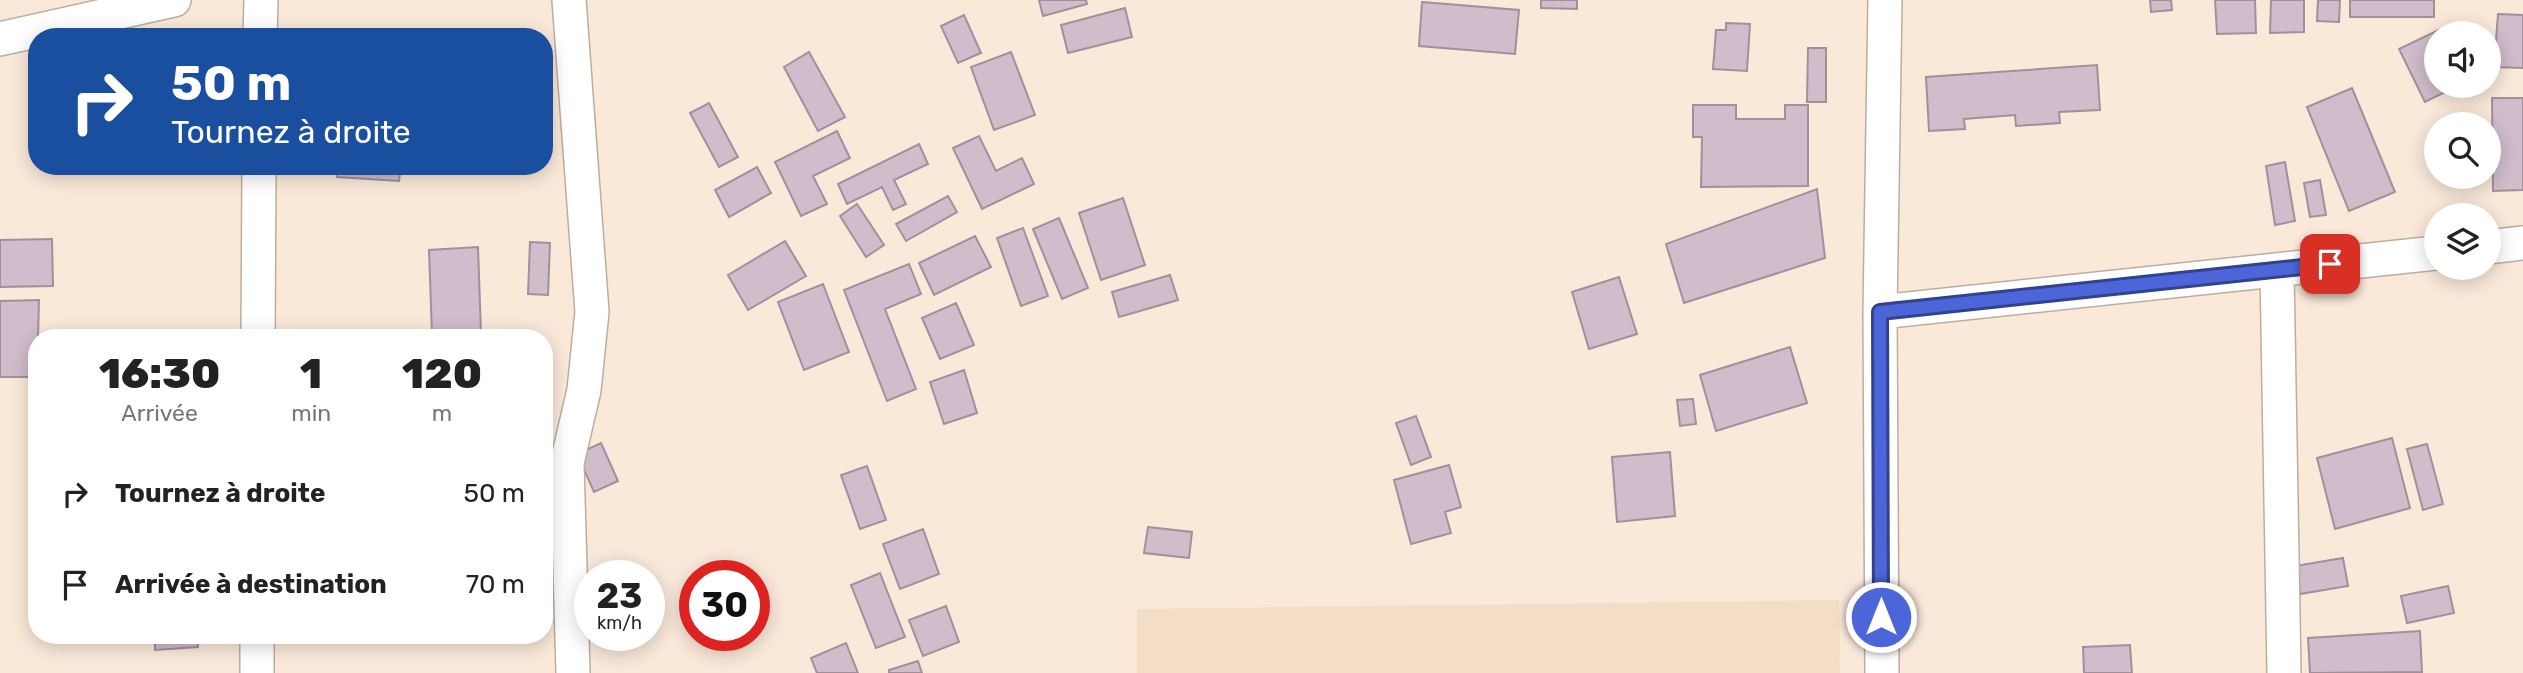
<!DOCTYPE html>
<html lang="fr">
<head>
<meta charset="utf-8">
<style>
  :root { --surface:#fff; --page:#f2f2f2; --text:#222; --muted:#767676 }
  body { margin:0; font-family:Rubik,sans-serif; background:var(--page); color:var(--text); height:100vh; display:flex; flex-direction:column; font-size:26px; white-space:nowrap }
  * { box-sizing:border-box; margin:0 }
  p { font-size:23px; color:var(--muted) }
  .icon { flex:none; width:38px; height:38px; fill:none; stroke:currentColor; stroke-width:2; stroke-linecap:round; stroke-linejoin:round }
  .map { position:relative; flex:1; overflow:hidden }
  .panel { position:absolute; left:28px; top:329px; width:525px; height:315px; display:flex; flex-direction:column; background:var(--surface); border-radius:28px; box-shadow:0 4px 18px #0003 }
  .panel>* { flex:none }
  .guide { position:absolute; left:28px; top:28px; width:525px; height:147px; border-radius:28px; box-shadow:0 4px 18px #0003; background:#1a4fa0; color:#fff; overflow:hidden }
  .tools { position:absolute; left:2424px; top:21px; display:grid; gap:14px }
  .tools a { display:grid; place-items:center; width:77px; height:77px; border-radius:50%; background:var(--surface); box-shadow:0 4px 18px #0003; font-size:35px }
  .speed { position:absolute; left:574px; top:560px; display:flex; gap:14px; font-size:35px; font-weight:700; text-align:center }
  .speed>* { display:grid; place-content:center; width:91px; height:91px; border-radius:50%; background:var(--surface); box-shadow:0 4px 18px #0003; line-height:1 }
  .speed small { font-size:18px; font-weight:400 }
  .speed .limit { border:10px solid #d22; background:#fff; color:#111 }
  .pin { position:absolute; display:grid; place-items:center; width:60px; height:60px; color:#fff; margin:-30px; border-radius:14px; box-shadow:0 4px 10px #0006 }
  .me { position:absolute; width:77px; margin:-38px; rotate:0deg; stroke-linejoin:round; filter:drop-shadow(0 0 5px #0008) }
  .turn { display:flex; align-items:center; gap:24px; height:147px; padding:0 28px; font-size:32px }
  .turn .icon { width:91px; height:91px; stroke-width:2.5 }
  .turn b { display:block; font-size:49px; line-height:60px }
  .eta { display:flex; justify-content:space-evenly; align-items:center; height:119px; text-align:center }
  .eta b { font-size:42px; font-weight:800; line-height:49px }
  ul { padding:0; list-style:none }
  li { display:flex; align-items:center; gap:21px; height:91px; padding:0 28px }
  li div { flex:1 }
  li b { display:block; font-size:26px }
  li em { font-style:normal }
  .map>svg:first-child { display:block }
  .built { fill:#f4ddc7 }
  .building { fill:#d0bcca; stroke:#a28f9c; stroke-width:2 }
  .lines { fill:none; stroke-linecap:round; stroke-linejoin:round }
  .minor-casing { stroke:#bead9e; stroke-width:36 }
  .minor { stroke:#fff; stroke-width:33 }
  .route-casing { stroke:#31428e; stroke-width:18 }
  .route { stroke:#4c66da; stroke-width:12 }
</style>
</head>
<body>
<div class="map">
<svg width="2523" height="673" viewBox="0 0 2523 673">
  <rect width="100%" height="100%" fill="#fae9d9"/>
  <path class="built" d="M1839,600L1840,673H1137V609Z"/>
  <path class="building" d="M1039,0H1086L1087,4L1043,16Z
    M1541,0H1577V9L1541,8Z
    M2150,0H2171L2172,10L2151,12Z
    M2215,0H2255L2256,33L2217,34Z
    M2271,0H2304V32L2270,33Z
    M2318,0H2340L2339,22L2317,21Z
    M2350,0H2434V17H2350Z
    M1422,2L1519,10L1515,54L1419,46Z
    M1125,8L1132,37L1068,53L1061,25Z
    M2498,14L2523,15V68L2494,67Z
    M964,15L981,53L958,63L941,26Z
    M1726,23L1750,24L1747,71L1713,69L1716,30H1726Z
    M2449,25L2453,33H2436V86H2457L2425,102L2399,49Z
    M1808,48H1826V102H1807Z
    M809,52L845,117L818,131L784,67Z
    M1011,52L1035,115L994,130L971,67Z
    M2097,65L2100,110L2059,112L2060,123L2016,126L2015,115L1964,119L1965,129L1929,131L1926,77Z
    M2352,88L2395,192L2349,211L2307,107Z
    M2492,98H2523V190L2493,191Z
    M709,103L738,157L719,167L690,113Z
    M1693,105H1736V119H1785V105H1808V186L1701,187L1702,137H1693Z
    M837,131L850,158L813,176L827,204L801,216L775,162Z
    M979,136L996,171L1022,158L1034,184L982,209L953,148Z
    M919,144L928,164L894,180L906,204L893,210L882,187L847,204L838,184Z
    M2285,162L2295,221L2275,225L2266,166Z
    M338,166H401L399,181L337,177Z
    M757,167L771,193L729,217L715,190Z
    M2320,180L2326,215L2310,217L2304,183Z
    M1817,189L1825,258L1684,303L1666,244Z
    M948,196L957,212L906,241L896,224Z
    M1123,198L1145,265L1101,280L1079,213Z
    M857,204L884,245L866,257L840,216Z
    M1059,218L1088,288L1062,299L1033,229Z
    M1023,228L1048,296L1021,306L997,238Z
    M975,236L991,267L934,295L919,263Z
    M52,239L53,286L0,287V240Z
    M785,241L806,276L748,310L728,275Z
    M530,242L550,243L548,295L528,294Z
    M478,247L481,333L432,334L429,250Z
    M909,264L921,294L885,309L916,389L887,401L844,290Z
    M1170,275L1178,300L1119,317L1112,292Z
    M1619,277L1637,334L1589,349L1572,292Z
    M823,284L849,352L804,370L778,302Z
    M39,300L37,377H0V301Z
    M956,303L974,345L940,359L922,318Z
    M1790,347L1807,403L1716,431L1700,375Z
    M964,370L977,413L944,424L930,382Z
    M1693,399L1696,424L1680,426L1677,400Z
    M1416,416L1431,457L1411,465L1396,423Z
    M2392,438L2410,508L2335,529L2317,458Z
    M601,443L618,481L594,492L577,454Z
    M2427,444L2443,504L2423,510L2407,449Z
    M1670,452L1675,516L1617,522L1612,457Z
    M1449,465L1461,507L1445,512L1451,533L1411,544L1394,480Z
    M867,466L886,520L860,529L841,475Z
    M1148,527L1192,532L1189,558L1144,553Z
    M923,529L939,574L900,589L883,544Z
    M2343,558L2348,586L2300,594L2295,566Z
    M880,573L905,637L876,648L851,585Z
    M2448,586L2454,613L2407,623L2401,596Z
    M946,606L959,642L923,656L909,620Z
    M2420,631L2422,672L2310,673L2308,638Z
    M155,635H197L198,647L155,650Z
    M846,643L858,673H817L811,658Z
    M2130,645L2132,673H2084L2083,647Z
    M918,661L922,673H889V670Z"/>
  <g class="lines">
    <g class="minor-casing">
      <path id="minor" d="M569,0L592,312L584,390L567,463L573,673
        M260,37L261,0
        M0,39L174,0
        M2488,247L2523,243
        M2277,270L2284,673
        M1880,312L2436,253
        M258,338L259,166
        M257,673V635
        M1882,673L1880,312L1885,0"/>
    </g>
    <use href="#minor" class="minor"/>
  </g>
  <g class="lines">
    <g class="route-casing">
      <path id="route" d="M1881,617L1880,312L2330,264"/>
    </g>
    <use href="#route" class="route"/>
  </g>
</svg>
<div class="tools">
<a><svg class="icon" aria-label="sound" viewBox="0 0 24 24"><path d="M4 9h4l5-4v14l-5-4H4zM17 9q2 3 0 6"/></svg></a>
<a><svg class="icon" aria-label="search" viewBox="0 0 24 24"><circle cx="10" cy="10" r="6"/><path d="M15 15l6 6"/></svg></a>
<a><svg class="icon" aria-label="layers" viewBox="0 0 24 24"><path d="M12 4l9 5-9 5-9-5zM3 14l9 5 9-5"/></svg></a>
</div>
<div class="speed"><div>23<small>km/h</small></div><div class="limit">30</div></div>
<div class="pin" style="left:2330px;top:264px;background:#d93025"><svg class="icon" aria-label="arrive" viewBox="0 0 24 24"><path d="M6 21V4h12l-3 4 3 4H6"/></svg></div>
<svg class="me" style="left:1881px;top:617px" viewBox="-20 -20 40 40"><circle r="17" fill="#4c66da" stroke="#fff" stroke-width="3"/><path d="M0-11L8 9 0 5-8 9z" fill="#fff"/></svg>
<div class="guide">
<div class="turn"><svg class="icon" aria-label="right" viewBox="0 0 24 24"><path d="M7 20v-9h11M14 6l5 5-5 5"/></svg><div><b>50 m</b>Tournez à droite</div></div>
</div>
<section class="panel">
<div class="eta">
<div><b>16:30</b><p>Arrivée</p></div>
<div><b>1</b><p>min</p></div>
<div><b>120</b><p>m</p></div>
</div>
<ul>
<li><svg class="icon" aria-label="right" viewBox="0 0 24 24"><path d="M7 20v-9h11M14 6l5 5-5 5"/></svg><div><b>Tournez à droite</b></div><em>50 m</em></li>
<li><svg class="icon" aria-label="arrive" viewBox="0 0 24 24"><path d="M6 21V4h12l-3 4 3 4H6"/></svg><div><b>Arrivée à destination</b></div><em>70 m</em></li>
</ul>
</section>
</div>
</body>
</html>
